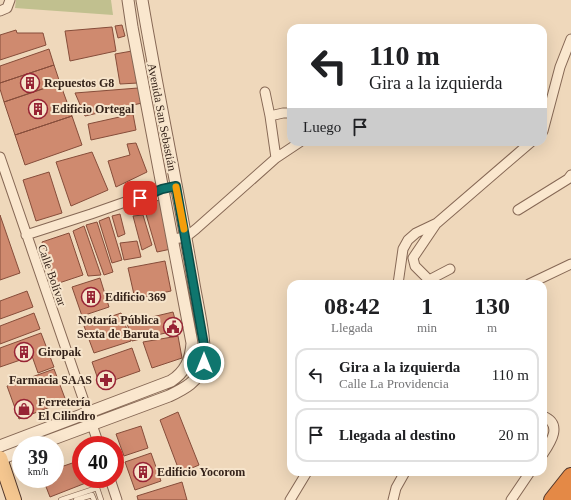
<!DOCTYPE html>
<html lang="es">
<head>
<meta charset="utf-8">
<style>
  :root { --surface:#fff; --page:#f2f2f2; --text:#202124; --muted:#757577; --line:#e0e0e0 }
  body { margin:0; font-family:Georgia,serif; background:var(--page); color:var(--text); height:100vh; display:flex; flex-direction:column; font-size:15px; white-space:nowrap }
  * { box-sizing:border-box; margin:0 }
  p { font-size:13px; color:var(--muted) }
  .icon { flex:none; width:22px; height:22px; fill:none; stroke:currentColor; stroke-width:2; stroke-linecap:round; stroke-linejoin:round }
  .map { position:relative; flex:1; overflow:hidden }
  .panel { position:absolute; left:287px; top:280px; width:260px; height:196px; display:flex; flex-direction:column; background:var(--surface); border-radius:12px; box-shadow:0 4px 16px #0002 }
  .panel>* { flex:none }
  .hud { position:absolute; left:287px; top:24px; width:260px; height:122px; border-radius:12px; box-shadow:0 4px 16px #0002; background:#fff; color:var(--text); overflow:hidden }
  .speed { position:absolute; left:12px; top:436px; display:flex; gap:8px; font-size:20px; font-weight:700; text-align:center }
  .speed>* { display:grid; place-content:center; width:52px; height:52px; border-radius:50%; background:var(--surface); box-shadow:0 4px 16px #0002; line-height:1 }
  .speed small { font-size:10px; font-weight:400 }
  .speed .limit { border:6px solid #d22; background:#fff; color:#111 }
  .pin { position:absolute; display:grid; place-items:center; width:34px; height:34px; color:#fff; margin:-17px; border-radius:8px; box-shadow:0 2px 6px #0006 }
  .me { position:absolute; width:44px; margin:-22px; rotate:0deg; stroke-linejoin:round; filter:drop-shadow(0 0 3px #0008) }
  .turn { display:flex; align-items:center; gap:14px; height:84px; padding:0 16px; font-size:18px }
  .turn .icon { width:52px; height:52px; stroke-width:2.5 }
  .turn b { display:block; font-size:28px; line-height:34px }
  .then { display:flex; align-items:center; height:38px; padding:0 16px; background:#0003; gap:8px; font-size:15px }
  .eta { display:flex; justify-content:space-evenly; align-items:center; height:68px; text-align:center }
  .eta b { font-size:24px; font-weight:700; line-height:28px }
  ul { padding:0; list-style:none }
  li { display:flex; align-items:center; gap:12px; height:54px; margin:0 8px 6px; padding:0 8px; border:2px solid var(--line); border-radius:12px }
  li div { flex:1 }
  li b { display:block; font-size:15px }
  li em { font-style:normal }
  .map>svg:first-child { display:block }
  .cemetery { fill:#c1c08f }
  .building { fill:#cf8a6f; stroke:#864d3a }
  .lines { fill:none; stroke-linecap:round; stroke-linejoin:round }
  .service-casing { stroke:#866855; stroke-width:6 }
  .minor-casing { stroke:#866855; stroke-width:11 }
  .tertiary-casing { stroke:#866855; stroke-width:13 }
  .primary-casing { stroke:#53372a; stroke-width:16 }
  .motorway-casing { stroke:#53372a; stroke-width:18 }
  .service { stroke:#fae7ce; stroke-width:4.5 }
  .minor { stroke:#fae7ce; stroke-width:9 }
  .tertiary { stroke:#fae7ce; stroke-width:11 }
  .primary { stroke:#f5c790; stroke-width:14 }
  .motorway { stroke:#e48946; stroke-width:16 }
  .route-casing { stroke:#0a4d48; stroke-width:10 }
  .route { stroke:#0f766e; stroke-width:7 }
  .slow { stroke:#f59e0b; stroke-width:7 }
  .labels { text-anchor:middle; stroke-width:4; stroke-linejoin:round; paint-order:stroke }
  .poi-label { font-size:12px; font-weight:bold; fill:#35231a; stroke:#f6e4cb; text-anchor:start }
  .street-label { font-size:12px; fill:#35231a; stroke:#f6e4cb }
</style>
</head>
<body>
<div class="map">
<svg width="571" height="500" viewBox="0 0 571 500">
  <rect width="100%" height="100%" fill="#efd8bb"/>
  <path class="cemetery" d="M16,0H111L113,15L15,8Z"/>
  <path class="building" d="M122,25L125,36L118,38L115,26Z
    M112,27L116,51L70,61L65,31Z
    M16,30L17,33H43L46,45L0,60V35Z
    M49,49L54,65L0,83V66Z
    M132,51L138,83L120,84L115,54Z
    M54,65L60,83L4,102L0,89V83Z
    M60,83L72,116L15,135L4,102Z
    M138,88L142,103L85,116L75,93Z
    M133,114L136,130L91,140L88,124Z
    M72,116L82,145L25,165L15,135Z
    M136,143L147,172L116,187L108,161L130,155L127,144Z
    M92,152L108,190L71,206L56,162Z
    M49,172L62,213L36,221L23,180Z
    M160,200L171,249L157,252L143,204Z
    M120,214L125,234L118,237L112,216Z
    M0,215L20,273L0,280Z
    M143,215L152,245L142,250L133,216Z
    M109,217L122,260L112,263L99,221Z
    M97,222L113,272L104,275L86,225Z
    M84,226L101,275L88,276L73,231Z
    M69,233L83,275L56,284L42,242Z
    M137,241L141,257L124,260L120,243Z
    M165,261L171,291L135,299L128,268Z
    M100,278L109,307L82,316L72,287Z
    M27,291L33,307L0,319V301Z
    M173,312L178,330L132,341L127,323Z
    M34,313L40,329L0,344V326Z
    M121,313L131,341L94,353L84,326Z
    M41,333L54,367L38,373L32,356L0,367V348Z
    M178,336L182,358L152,368L143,342Z
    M132,348L140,371L100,385L92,362Z
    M54,369L66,401L19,419L7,386Z
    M178,412L199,465L180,473L160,420Z
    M141,426L148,448L124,456L116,434Z
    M151,453L161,481L135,490L125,462Z
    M81,460V479H96L50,497L43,479H55V469Z
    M182,482L187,500H138L137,496Z"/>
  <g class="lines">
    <g class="service-casing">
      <path id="service" d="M61,500L97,488L101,500
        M76,500L92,495L94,500"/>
    </g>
    <g class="minor-casing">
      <path id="minor" d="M0,11L7,8L10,0
        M265,92L270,116L276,158
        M270,116L283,113H291
        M543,131L560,67L571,39
        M0,157L99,445
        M518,210L568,179L571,175
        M436,224L413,258L415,266L429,280L450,269
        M26,235L91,214L162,189L176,187
        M173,239L186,237L196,229L276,158L300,142
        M398,284L403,249L408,240L416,233L437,223L531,142
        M529,284L571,264
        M543,416C563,424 551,442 543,454
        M110,479L117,500
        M290,500L307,472
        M393,500L396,488L405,472
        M511,500L530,472"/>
    </g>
    <g class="tertiary-casing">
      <path id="tertiary" d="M37,445L169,396C184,389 199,381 203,365C208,348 197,303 194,284C178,189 158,95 142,0
        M0,446L171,381C185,372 191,360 192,343C172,238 152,133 132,27L128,0
        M0,459L21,451"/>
    </g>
    <g class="primary-casing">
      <path id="primary" d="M0,458L14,500"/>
    </g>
    <g class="motorway-casing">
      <path id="motorway" d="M552,500L571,476
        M567,500L571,495"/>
    </g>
    <use href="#service" class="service"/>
    <use href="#minor" class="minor"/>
    <use href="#tertiary" class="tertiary"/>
    <use href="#primary" class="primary"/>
    <use href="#motorway" class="motorway"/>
  </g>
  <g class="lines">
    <g class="route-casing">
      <path id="route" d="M140,198L162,189L176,186L204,345V363"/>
    </g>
    <use href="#route" class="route"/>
    <path class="slow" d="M176,187L184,229"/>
  </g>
  <defs>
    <g id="building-ring" transform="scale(1)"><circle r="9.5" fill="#f6e4cb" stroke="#972334" stroke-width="1.5"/><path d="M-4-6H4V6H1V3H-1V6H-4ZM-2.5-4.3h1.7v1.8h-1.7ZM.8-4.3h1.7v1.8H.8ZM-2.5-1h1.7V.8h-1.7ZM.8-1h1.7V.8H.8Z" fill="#972334"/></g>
    <g id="civic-ring" transform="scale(1)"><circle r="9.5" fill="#f6e4cb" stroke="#972334" stroke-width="1.5"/><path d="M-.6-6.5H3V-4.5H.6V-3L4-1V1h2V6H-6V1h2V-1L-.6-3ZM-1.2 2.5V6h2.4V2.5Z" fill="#972334"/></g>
    <g id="pharmacy-ring" transform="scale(1)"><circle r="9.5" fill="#f6e4cb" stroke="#972334" stroke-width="1.5"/><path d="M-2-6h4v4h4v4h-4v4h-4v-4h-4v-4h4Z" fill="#972334"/></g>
    <g id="shop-ring" transform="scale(1)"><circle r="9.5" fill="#f6e4cb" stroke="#972334" stroke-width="1.5"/><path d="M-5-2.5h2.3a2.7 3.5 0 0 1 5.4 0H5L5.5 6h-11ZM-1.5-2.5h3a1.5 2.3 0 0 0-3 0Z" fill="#972334"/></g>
  </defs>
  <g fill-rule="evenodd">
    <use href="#building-ring" x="30" y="83"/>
    <use href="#building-ring" x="38" y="109"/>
    <use href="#building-ring" x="91" y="297"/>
    <use href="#civic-ring" x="173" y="327"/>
    <use href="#building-ring" x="24" y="352"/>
    <use href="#pharmacy-ring" x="106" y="380"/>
    <use href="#shop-ring" x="24" y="409"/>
    <use href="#building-ring" x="143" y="472"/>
  </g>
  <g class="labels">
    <g class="poi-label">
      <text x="44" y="87">Repuestos G8</text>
      <text x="52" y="113">Edificio Ortegal</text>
      <text x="105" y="301">Edificio 369</text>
      <text x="159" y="324" text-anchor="end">Notaría Pública<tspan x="159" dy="14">Sexta de Baruta</tspan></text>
      <text x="38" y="356">Giropak</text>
      <text x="92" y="384" text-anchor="end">Farmacia SAAS</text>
      <text x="38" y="406">Ferretería<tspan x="38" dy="14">El Cilindro</tspan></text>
      <text x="157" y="476">Edificio Yocorom</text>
    </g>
    <g class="street-label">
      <text transform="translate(162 117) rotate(79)" y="4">Avenida San Sebastián</text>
      <text transform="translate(52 275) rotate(71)" y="4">Calle Bolívar</text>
    </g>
  </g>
</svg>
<div class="speed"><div>39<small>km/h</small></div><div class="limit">40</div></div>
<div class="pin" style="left:140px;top:198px;background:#d93025"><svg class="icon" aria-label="arrive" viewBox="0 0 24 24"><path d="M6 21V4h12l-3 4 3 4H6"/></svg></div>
<svg class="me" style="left:204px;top:363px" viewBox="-20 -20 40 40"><circle r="17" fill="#0f766e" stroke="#fff" stroke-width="3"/><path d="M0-11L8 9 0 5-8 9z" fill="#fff"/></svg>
<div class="hud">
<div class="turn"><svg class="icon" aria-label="left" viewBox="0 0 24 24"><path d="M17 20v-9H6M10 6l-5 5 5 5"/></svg><div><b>110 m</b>Gira a la izquierda</div></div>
<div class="then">Luego<svg class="icon" aria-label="arrive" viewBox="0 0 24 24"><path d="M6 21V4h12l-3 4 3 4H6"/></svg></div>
</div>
<section class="panel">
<div class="eta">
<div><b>08:42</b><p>Llegada</p></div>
<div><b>1</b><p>min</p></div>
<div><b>130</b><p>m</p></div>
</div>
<ul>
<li><svg class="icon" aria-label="left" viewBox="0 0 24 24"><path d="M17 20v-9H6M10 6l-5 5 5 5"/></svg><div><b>Gira a la izquierda</b><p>Calle La Providencia</p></div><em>110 m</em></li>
<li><svg class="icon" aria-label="arrive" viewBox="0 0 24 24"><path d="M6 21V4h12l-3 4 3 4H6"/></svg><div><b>Llegada al destino</b></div><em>20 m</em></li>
</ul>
</section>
</div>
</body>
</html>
